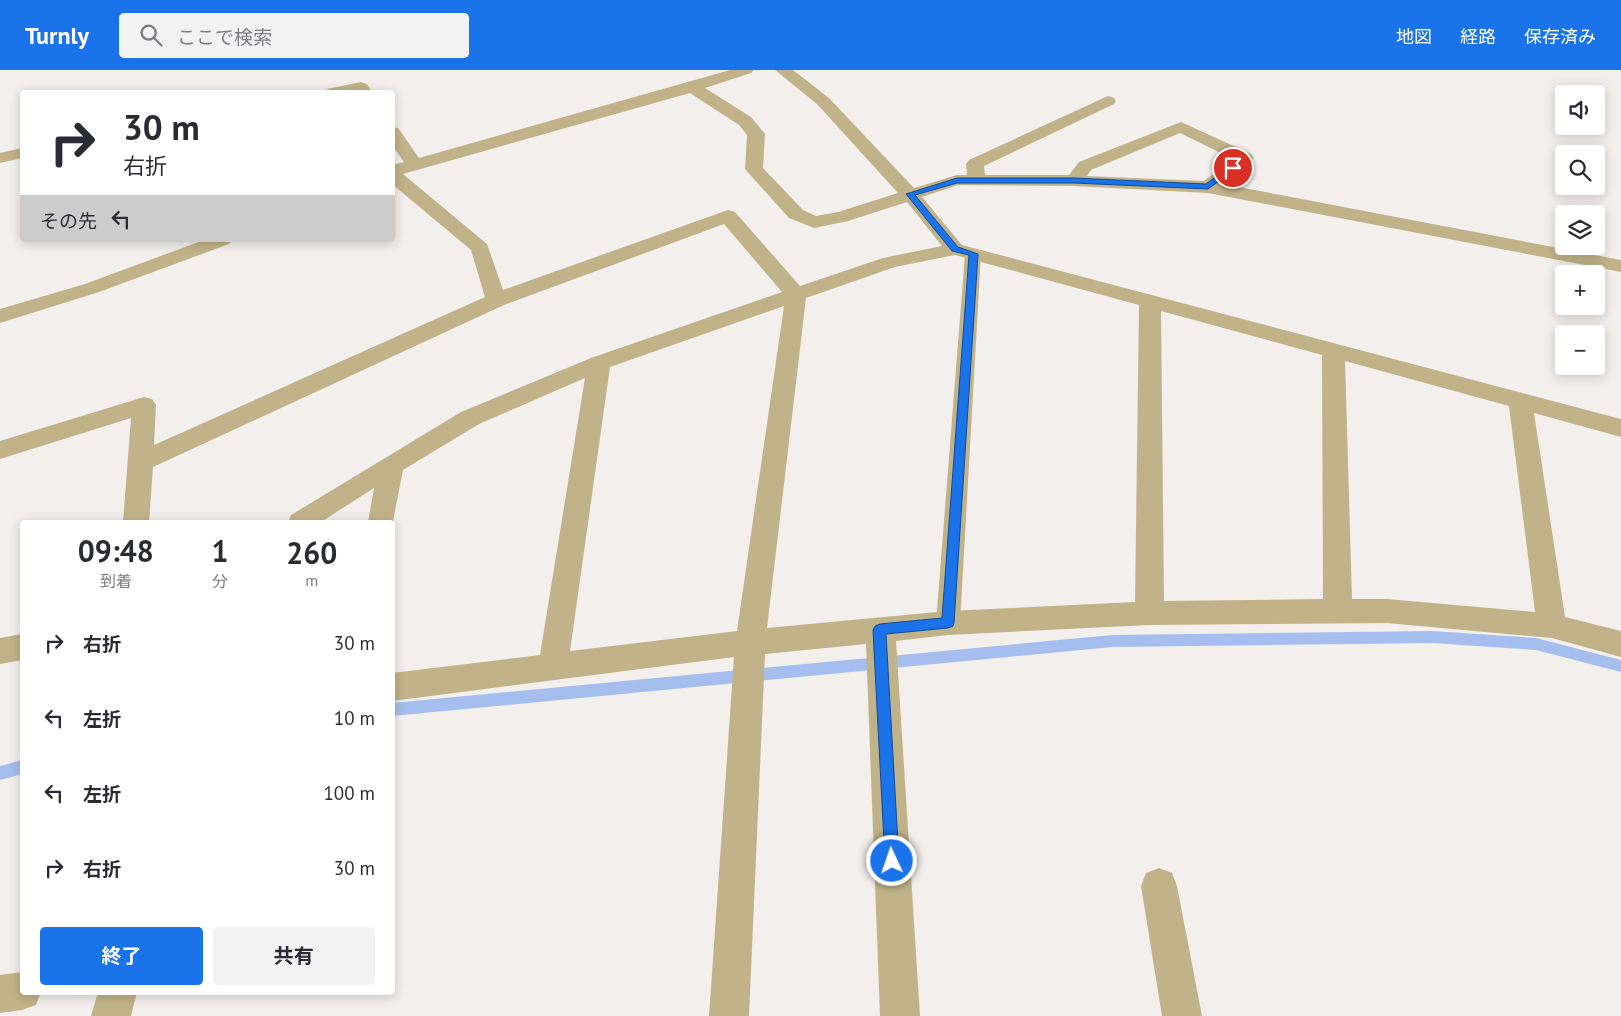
<!DOCTYPE html>
<html lang="ja">
<head>
<meta charset="utf-8">
<style>
  :root { --surface:#fff; --page:#f2f2f3; --text:#2b2b33; --muted:#7c7c81; --accent:#1a73e8 }
  body { margin:0; font-family:"PT Sans","Noto Sans JP",sans-serif; background:var(--page); color:var(--text); height:100vh; display:flex; flex-direction:column; font-size:19px; white-space:nowrap }
  * { box-sizing:border-box; margin:0 }
  p { font-size:16px; color:var(--muted) }
  .icon { flex:none; width:28px; height:28px; fill:none; stroke:currentColor; stroke-width:2; stroke-linecap:round; stroke-linejoin:round }
  .map { position:relative; flex:1; overflow:hidden }
  .details { position:absolute; left:20px; top:450px; width:375px; height:475px; display:flex; flex-direction:column; background:var(--surface); border-radius:5px; box-shadow:0 2px 12px #0003 }
  .details>* { flex:none }
  .guide { position:absolute; left:20px; top:20px; width:375px; height:152px; border-radius:5px; box-shadow:0 2px 12px #0003; background:#fff; color:var(--text); overflow:hidden }
  .fabs { position:absolute; left:1555px; top:15px; display:grid; gap:10px }
  .fabs a { display:grid; place-items:center; width:50px; height:50px; border-radius:5px; background:var(--surface); box-shadow:0 2px 12px #0003; font-size:25px }
  .pin { position:absolute; display:grid; place-items:center; width:42px; height:42px; color:#fff; margin:-21px; border:2px solid #fff; border-radius:50%; box-shadow:0 1px 5px #0007 }
  .me { position:absolute; width:55px; margin:-28px; rotate:357deg; stroke-linejoin:round; filter:drop-shadow(0 0 4px #0008) }
  .turn { display:flex; align-items:center; gap:18px; height:105px; padding:0 20px; font-size:22px }
  .turn .icon { width:65px; height:65px; stroke-width:2.5 }
  .turn b { display:block; font-size:35px; line-height:42px }
  .then { display:flex; align-items:center; height:48px; padding:0 20px; background:#0003; gap:10px; font-size:19px }
  .eta { display:flex; justify-content:space-evenly; align-items:center; height:85px; text-align:center }
  .eta b { font-size:30px; font-weight:700; line-height:35px }
  .cta { display:flex; gap:10px; margin-top:auto; padding:10px 20px }
  .cta a { flex:1; height:58px; border-radius:5px; background:var(--accent); color:#fff; font-size:20px; font-weight:700; line-height:58px; text-align:center }
  .cta a+a { background:var(--page); color:var(--text) }
  ul { padding:0; list-style:none }
  li { display:flex; align-items:center; gap:15px; height:75px; padding:0 20px }
  li div { flex:1 }
  li b { display:block; font-size:19px }
  li em { font-style:normal }
  header { display:flex; align-items:center; gap:30px; box-sizing:border-box; height:70px; padding:0 25px; background:var(--accent); color:#fff }
  header strong { font-size:24px }
  nav { display:flex; gap:28px; margin-inline-start:auto; font-size:18px }
  .search { width:350px; height:45px; background:var(--page); display:flex; align-items:center; gap:12px; box-sizing:border-box; padding:0 18px; border-radius:5px; color:var(--muted); font-size:19px }
  .map>svg:first-child { display:block }
  .lines { fill:none; stroke-linecap:round; stroke-linejoin:round }
  .stream { fill:#a6beed; fill-rule:evenodd }
  .service { fill:#c1b389; fill-rule:evenodd }
  .minor { fill:#c1b389; fill-rule:evenodd }
  .route { fill:#1a73e8; stroke:#114b97 }
</style>
</head>
<body>
<header>
<strong>Turnly</strong>
<div class="search"><svg class="icon" aria-label="search" viewBox="0 0 24 24"><circle cx="10" cy="10" r="6"/><path d="M15 15l6 6"/></svg>ここで検索</div>
<nav><a>地図</a><a>経路</a><a>保存済み</a></nav>
</header>
<div class="map">
<svg width="1621" height="946" viewBox="0 0 1621 946">
  <rect width="100%" height="100%" fill="#f3efec"/>
  <g class="lines">
    <path class="stream" d="M1432,561L1536,568L1621,590V602L1536,580L1432,573L1112,577L392,646V633L1112,565Z
      M22,690V704L0,710V696Z"/>
    <path class="service" d="M973,179L979,181L981,184L960,553L957,560L948,563L939,560L936,553L965,184L967,181Z"/>
    <path class="minor" d="M730,0H754L751,3L705,18L751,47L765,64L763,98L803,140L816,146L838,142L898,123L817,34L775,0H793L829,28L914,118L957,105H967L966,94L969,90L1108,26L1114,28L1116,31L1114,34L984,96L985,105H1069L1079,92L1181,52L1251,84L1254,88L1223,114L1621,190V202L1208,123L1074,116L958,115L922,127L962,175L1621,349V367L1534,343L1565,547L1621,561V587L1552,568L1387,553L1149,555L948,565L896,571L920,946H880L866,574L765,584L749,946H709L734,587L392,631V603L540,585L585,308L479,354L403,400L392,456V452H368L374,418L321,452H288L291,445L461,342L591,288L782,222L724,154L504,235L153,397L149,452H123L131,348L0,389V371L144,327L152,329L156,335L154,375L485,227L471,180L392,114V95L404,92L392,75V57L398,58L419,88ZM690,23L739,55L747,65L745,99L789,148L814,158L848,151L907,132L942,176L883,188L800,216L735,142L728,140L503,220L487,174L403,104ZM1180,63L1233,89L1204,111L1087,106L1091,100ZM955,185L1139,235L1135,532L948,541L767,558L806,228L895,197ZM784,236L737,561L570,581L610,297ZM1161,241L1322,285L1323,529L1164,531ZM1345,291L1509,336L1535,542L1387,529H1352Z
      M361,12L367,14L372,22H325L327,19Z
      M22,78V88L0,93V83Z
      M204,170H232L229,174L99,222L0,253V239L85,214Z
      M22,564V590L0,594V568Z
      M1159,798L1172,803L1177,816L1202,946H1162L1141,816L1146,803Z
      M22,902V922H41L36,935L22,940L0,943V905Z
      M98,922H137L131,946H91Z"/>
  </g>
  <path class="route" d="M1230,96L1237,98L1208,119L1074,113H957L915,125L958,177L978,184L954,553L953,556L948,558L886,564L899,791L897,797L892,799L887,797L885,791L873,560L875,556L880,554L942,548L969,185L952,181L906,124L957,108H1074L1206,114Z"/>
</svg>
<div class="fabs">
<a><svg class="icon" aria-label="sound" viewBox="0 0 24 24"><path d="M4 9h4l5-4v14l-5-4H4zM17 9q2 3 0 6"/></svg></a>
<a><svg class="icon" aria-label="search" viewBox="0 0 24 24"><circle cx="10" cy="10" r="6"/><path d="M15 15l6 6"/></svg></a>
<a><svg class="icon" aria-label="layers" viewBox="0 0 24 24"><path d="M12 4l9 5-9 5-9-5zM3 14l9 5 9-5"/></svg></a>
<a>+</a>
<a>−</a>
</div>
<div class="pin" style="left:1233px;top:98px;background:#d93025"><svg class="icon" aria-label="arrive" viewBox="0 0 24 24"><path d="M6 21V4h12l-3 4 3 4H6"/></svg></div>
<svg class="me" style="left:892px;top:791px" viewBox="-20 -20 40 40"><circle r="17" fill="#1a73e8" stroke="#fff" stroke-width="3"/><path d="M0-11L8 9 0 5-8 9z" fill="#fff"/></svg>
<div class="guide">
<div class="turn"><svg class="icon" aria-label="right" viewBox="0 0 24 24"><path d="M7 20v-9h11M14 6l5 5-5 5"/></svg><div><b>30 m</b>右折</div></div>
<div class="then">その先<svg class="icon" aria-label="left" viewBox="0 0 24 24"><path d="M17 20v-9H6M10 6l-5 5 5 5"/></svg></div>
</div>
<section class="details">
<div class="eta">
<div><b>09:48</b><p>到着</p></div>
<div><b>1</b><p>分</p></div>
<div><b>260</b><p>m</p></div>
</div>
<ul>
<li><svg class="icon" aria-label="right" viewBox="0 0 24 24"><path d="M7 20v-9h11M14 6l5 5-5 5"/></svg><div><b>右折</b></div><em>30 m</em></li>
<li><svg class="icon" aria-label="left" viewBox="0 0 24 24"><path d="M17 20v-9H6M10 6l-5 5 5 5"/></svg><div><b>左折</b></div><em>10 m</em></li>
<li><svg class="icon" aria-label="left" viewBox="0 0 24 24"><path d="M17 20v-9H6M10 6l-5 5 5 5"/></svg><div><b>左折</b></div><em>100 m</em></li>
<li><svg class="icon" aria-label="right" viewBox="0 0 24 24"><path d="M7 20v-9h11M14 6l5 5-5 5"/></svg><div><b>右折</b></div><em>30 m</em></li>
</ul>
<div class="cta"><a>終了</a><a>共有</a></div>
</section>
</div>
</body>
</html>
